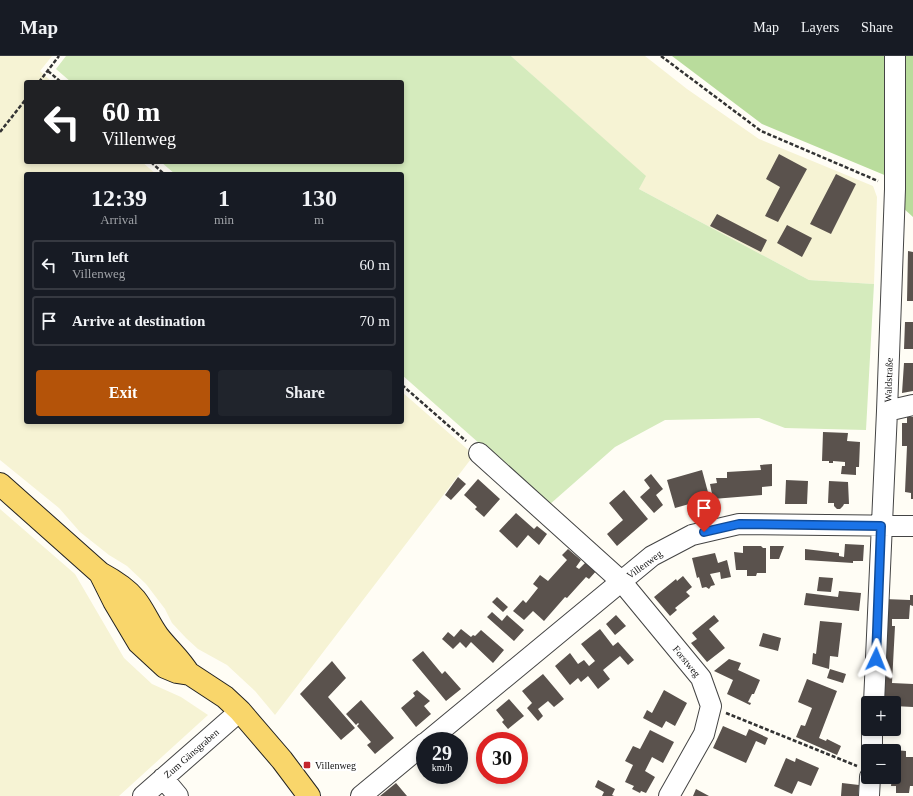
<!DOCTYPE html>
<html lang="en">
<head>
<meta charset="utf-8">
<style>
  :root { --surface:#171b24; --page:#20242c; --text:#f1f3f6; --muted:#9ea1a6; --line:#363941; --accent:#b45309 }
  body { margin:0; font-family:Georgia,serif; background:var(--page); color:var(--text); height:100vh; display:flex; flex-direction:column; font-size:15px; white-space:nowrap }
  * { box-sizing:border-box; margin:0 }
  p { font-size:13px; color:var(--muted) }
  .icon { flex:none; width:22px; height:22px; fill:none; stroke:currentColor; stroke-width:2; stroke-linecap:round; stroke-linejoin:round }
  .map { position:relative; flex:1; overflow:hidden }
  .details { position:absolute; left:24px; top:116px; width:380px; height:252px; display:flex; flex-direction:column; background:var(--surface); border-radius:4px; box-shadow:0 2px 6px #0003 }
  .details>* { flex:none }
  .banner { position:absolute; left:24px; top:24px; width:380px; height:84px; border-radius:4px; box-shadow:0 2px 6px #0003; background:#202124; color:#fff; overflow:hidden }
  .fabs { position:absolute; left:861px; top:640px; display:grid; gap:8px }
  .fabs a { display:grid; place-items:center; width:40px; height:40px; border-radius:4px; background:var(--surface); box-shadow:0 2px 6px #0003; font-size:20px }
  .speed { position:absolute; left:416px; top:676px; display:flex; gap:8px; font-size:20px; font-weight:700; text-align:center }
  .speed>* { display:grid; place-content:center; width:52px; height:52px; border-radius:50%; background:var(--surface); box-shadow:0 2px 6px #0003; line-height:1 }
  .speed small { font-size:10px; font-weight:400 }
  .speed .limit { border:6px solid #d22; background:#fff; color:#111 }
  .pin { position:absolute; display:grid; place-items:center; width:34px; height:34px; color:#fff; margin:-41px -17px; border-radius:50% 50% 50% 0; rotate:-45deg; box-shadow:0 0 4px #0007 }
  .pin .icon { rotate:45deg }
  .me { position:absolute; width:44px; margin:-22px; rotate:2deg; stroke-linejoin:round; filter:drop-shadow(0 0 3px #0008) }
  .turn { display:flex; align-items:center; gap:14px; height:84px; padding:0 12px; font-size:18px }
  .turn .icon { width:52px; height:52px; stroke-width:2.5 }
  .turn b { display:block; font-size:28px; line-height:34px }
  .eta { display:flex; justify-content:space-evenly; align-items:center; height:68px; text-align:center }
  .eta b { font-size:24px; font-weight:600; line-height:28px }
  .button { display:flex; gap:8px; margin-top:auto; padding:8px 12px }
  .button a { flex:1; height:46px; border-radius:4px; background:var(--accent); color:#fff; font-size:16px; font-weight:600; line-height:46px; text-align:center }
  .button a+a { background:var(--page); color:var(--text) }
  ul { padding:0; list-style:none }
  li { display:flex; align-items:center; gap:12px; height:50px; margin:0 8px 6px; padding:0 4px; border:2px solid var(--line); border-radius:4px }
  li div { flex:1 }
  li b { display:block; font-size:15px }
  li em { font-style:normal }
  header { display:flex; align-items:center; gap:24px; box-sizing:border-box; height:56px; padding:0 20px; background:var(--surface); border-bottom:1px solid var(--line) }
  header strong { font-size:19px }
  nav { display:flex; gap:22px; margin-inline-start:auto; font-size:14px }
  .map>svg:first-child { display:block }
  .farmland { fill:#f6f3d4 }
  .green { fill:#d5ebbd }
  .forest { fill:#b9dc9c }
  .building { fill:#5a524d }
  .lines { fill:none; stroke-linecap:round; stroke-linejoin:round }
  .minor-casing { stroke:#444; stroke-width:22 }
  .major-casing { stroke:#222; stroke-width:24 }
  .path { stroke:#333; stroke-width:2.5; stroke-dasharray:4 2; stroke-linecap:butt }
  .minor { stroke:#fff; stroke-width:20 }
  .major { stroke:#f9d66b; stroke-width:22 }
  .route-casing { stroke:#114b97; stroke-width:10 }
  .route { stroke:#1a73e8; stroke-width:7 }
  .poi-dot { fill:#c4262e; stroke:#fff; stroke-width:1.5 }
  .labels { text-anchor:middle; stroke-width:4; stroke-linejoin:round; paint-order:stroke }
  .street-label { font-size:10px; fill:#111; stroke:#fff }
  .poi-label { font-size:10px; fill:#111; stroke:#fff; text-anchor:start }
</style>
</head>
<body>
<header>
<strong>Map</strong>
<nav><a>Map</a><a>Layers</a><a>Share</a></nav>
</header>
<div class="map">
<svg width="913" height="740" viewBox="0 0 913 740">
  <rect width="100%" height="100%" fill="#fffdf5"/>
  <path class="farmland" d="M0,0H52L40,15L52,26H26V106H142L156,118H26V366H402V336L474,399L275,659L255,635L227,609L198,593L186,582L172,567L165,553L146,528L127,510L109,499L80,476L59,452L0,404Z
    M511,0H645L687,33L759,83L873,130L877,141L874,228L809,224L639,133L645,120Z
    M0,453L75,518L124,602L152,628L181,641L208,659L119,740H0Z"/>
  <path class="green" d="M66,0H511L646,120L639,133L809,224L874,228L866,374L785,372L759,362L665,364L615,391L549,449L402,319V118H175L161,106H402V26H71L56,13Z"/>
  <path class="forest" d="M672,0H913V161L902,151L906,128L762,68Z"/>
  <path class="building" d="M779,98L807,113L778,166L765,160L780,131L766,123Z
    M836,118L856,128L831,178L810,168Z
    M717,158L767,184L761,196L710,170Z
    M787,169L812,182L802,201L777,187Z
    M908,195L913,196V245H907Z
    M905,266H913V293H904Z
    M904,307H913V335L902,337Z
    M907,360L913,361V443H911V437L905,436L907,390H902V367H907Z
    M823,376L848,377L847,385L860,386L859,411H856V419L841,418L842,410H845V406L833,405V407H829V405H822Z
    M772,408V430L762,431V439L713,443L710,428L717,427L716,422H727V416L761,414L760,409Z
    M702,414L709,440L701,441L700,445L675,452L667,424Z
    M651,418L663,433L656,439L663,449L654,457L640,441L650,432L644,424Z
    M458,421L466,428L451,444L445,439Z
    M478,423L500,443L484,461L475,453L477,451L464,439Z
    M786,424L808,425L807,448H785Z
    M829,425L848,426L849,448H844L843,450L840,453H837L834,450V447H828Z
    M624,434L648,463L617,490L607,478L623,464L609,447Z
    M516,457L534,473L537,470L547,478L539,489L528,479L517,492L499,475Z
    M845,488L864,489L863,505H853V507L805,504V493L839,497V500L844,501Z
    M743,490H761L763,492H766V517H757L756,520H747V514H736L734,496L743,497Z
    M770,490H784L779,503H770Z
    M568,493L581,504L576,511L579,513L588,504L598,513L589,523L586,521L567,542L565,541L544,565L533,555L524,564L513,555L523,544L526,547L538,532L533,528L540,519L548,525L567,504L562,499Z
    M715,497L718,507L727,504L731,521L721,523L720,516L710,518L715,529L711,530L709,533L706,531L702,532L699,521L697,522L692,502Z
    M683,520L692,531L686,536L690,540L675,552L677,554L670,560L654,541L676,523L677,525Z
    M819,521L833,522L831,536L817,535Z
    M839,535L861,537L859,555L804,549L806,537L838,541Z
    M910,539H913V550L910,549L909,563H892V570H895L892,627L913,628V651L894,650V647H880L884,543L910,544Z
    M497,541L508,551L503,556L492,546Z
    M492,556L502,565L507,559L524,574L514,585L487,561Z
    M616,559L626,570L615,579L606,568Z
    M714,559L719,565L709,573L725,592L707,606L691,587L697,583L692,577Z
    M820,565L842,567L838,601L830,600L829,613L812,608L813,597L816,598Z
    M461,573L471,581L473,579L475,580L481,574L504,594L493,607L471,586L466,592L460,586L453,593L442,583L448,576L454,581Z
    M600,573L613,590L618,586L634,604L628,609L620,600L603,614L610,623L598,633L588,620L581,626L578,622L570,629L555,610L570,597L578,608L584,604L589,610L595,605L581,588Z
    M763,577L781,582L778,595L759,590Z
    M423,595L442,618L445,615L461,633L446,645L412,604Z
    M729,603L741,607L738,614L760,624L754,638H752L748,646L751,647L750,649L727,638L733,624L714,615Z
    M332,605L346,622L328,641L355,672L341,684L300,638Z
    M830,613L846,618L843,627L827,622Z
    M543,618L564,643L554,651L548,645L538,653L543,660L538,665L527,652L532,647L522,635Z
    M807,623L837,635L819,682L826,685L827,683L841,690L837,699L796,681L801,669L805,670L812,652L798,646Z
    M417,634L430,645L424,650L431,658L416,671L401,652L415,640L413,637Z
    M664,634L687,647L675,670L666,665L662,672L643,662L647,654L652,657Z
    M509,643L524,660L508,673L502,666L504,664L496,654Z
    M361,644L394,682L375,698L367,689L371,686L357,670L359,668L358,667L356,669L346,658Z
    M723,670L746,680L749,673L768,682L765,689L756,685L746,707L713,692Z
    M650,674L674,686L663,707L652,701L645,715L655,721L646,737L641,735L640,737L632,733L634,730L625,726L633,709L625,705L633,690L640,693Z
    M894,694L906,695V701H913V730H910L909,737H896V730H891L892,721H894Z
    M786,702L795,706L796,702L819,712L811,730L798,725L792,738L774,730Z
    M598,724L615,733L612,739L614,740H602L604,736L595,731Z
    M396,727L407,740H380Z
    M842,727L859,729L858,740H841Z
    M696,733L709,740H693Z"/>
  <g class="lines">
    <g class="minor-casing">
      <path id="minor" d="M887,355L913,349
        M479,397L621,525L701,622L711,650L704,678L669,740
        M874,647L887,355L895,133V0
        M428,685L652,500L692,479L739,468L913,470
        M872,695V673
        M163,722L178,740
        M143,740L240,655
        M361,740L425,687
        M869,740L870,721"/>
    </g>
    <g class="major-casing">
      <path id="major" d="M0,428L100,517C113,524 126,532 135,543C144,554 149,568 158,580C168,593 181,604 189,618
        M100,517L114,545L139,587L165,611L177,616L190,618L225,641L240,655L282,704L309,740"/>
    </g>
    <path class="path" d="M661,0L761,75L878,125
      M48,15L61,26
      M39,26L59,0
      M0,76L26,43
      M151,106L164,118
      M402,329L466,385
      M726,657L857,710"/>
    <use href="#minor" class="minor"/>
    <use href="#major" class="major"/>
  </g>
  <g class="lines">
    <g class="route-casing">
      <path id="route" d="M704,476L739,468L881,470L876,603"/>
    </g>
    <use href="#route" class="route"/>
  </g>
  <rect class="poi-dot" x="303" y="705" width="8" height="8" rx="2"/>
  <g class="labels">
    <g class="street-label">
      <text transform="translate(888 324) rotate(-88)" y="4">Waldstraße</text>
      <text transform="translate(644 508) rotate(-36)" y="4">Villenweg</text>
      <text transform="translate(687 605) rotate(51)" y="4">Forstweg</text>
      <text transform="translate(191 697) rotate(-41)" y="4">Zum Gänsgraben</text>
    </g>
    <g class="poi-label">
      <text x="315" y="713">Villenweg</text>
    </g>
  </g>
</svg>
<div class="fabs">
<a>+</a>
<a>−</a>
</div>
<div class="speed"><div>29<small>km/h</small></div><div class="limit">30</div></div>
<div class="pin" style="left:704px;top:476px;background:#d93025"><svg class="icon" aria-label="arrive" viewBox="0 0 24 24"><path d="M6 21V4h12l-3 4 3 4H6"/></svg></div>
<svg class="me" style="left:876px;top:603px" viewBox="-20 -20 40 40"><path d="M0-17L14 15 0 8-14 15z" fill="#1a73e8" stroke="#fff" stroke-width="4"/></svg>
<div class="banner">
<div class="turn"><svg class="icon" aria-label="left" viewBox="0 0 24 24"><path d="M17 20v-9H6M10 6l-5 5 5 5"/></svg><div><b>60 m</b>Villenweg</div></div>
</div>
<section class="details">
<div class="eta">
<div><b>12:39</b><p>Arrival</p></div>
<div><b>1</b><p>min</p></div>
<div><b>130</b><p>m</p></div>
</div>
<ul>
<li><svg class="icon" aria-label="left" viewBox="0 0 24 24"><path d="M17 20v-9H6M10 6l-5 5 5 5"/></svg><div><b>Turn left</b><p>Villenweg</p></div><em>60 m</em></li>
<li><svg class="icon" aria-label="arrive" viewBox="0 0 24 24"><path d="M6 21V4h12l-3 4 3 4H6"/></svg><div><b>Arrive at destination</b></div><em>70 m</em></li>
</ul>
<div class="button"><a>Exit</a><a>Share</a></div>
</section>
</div>
</body>
</html>
